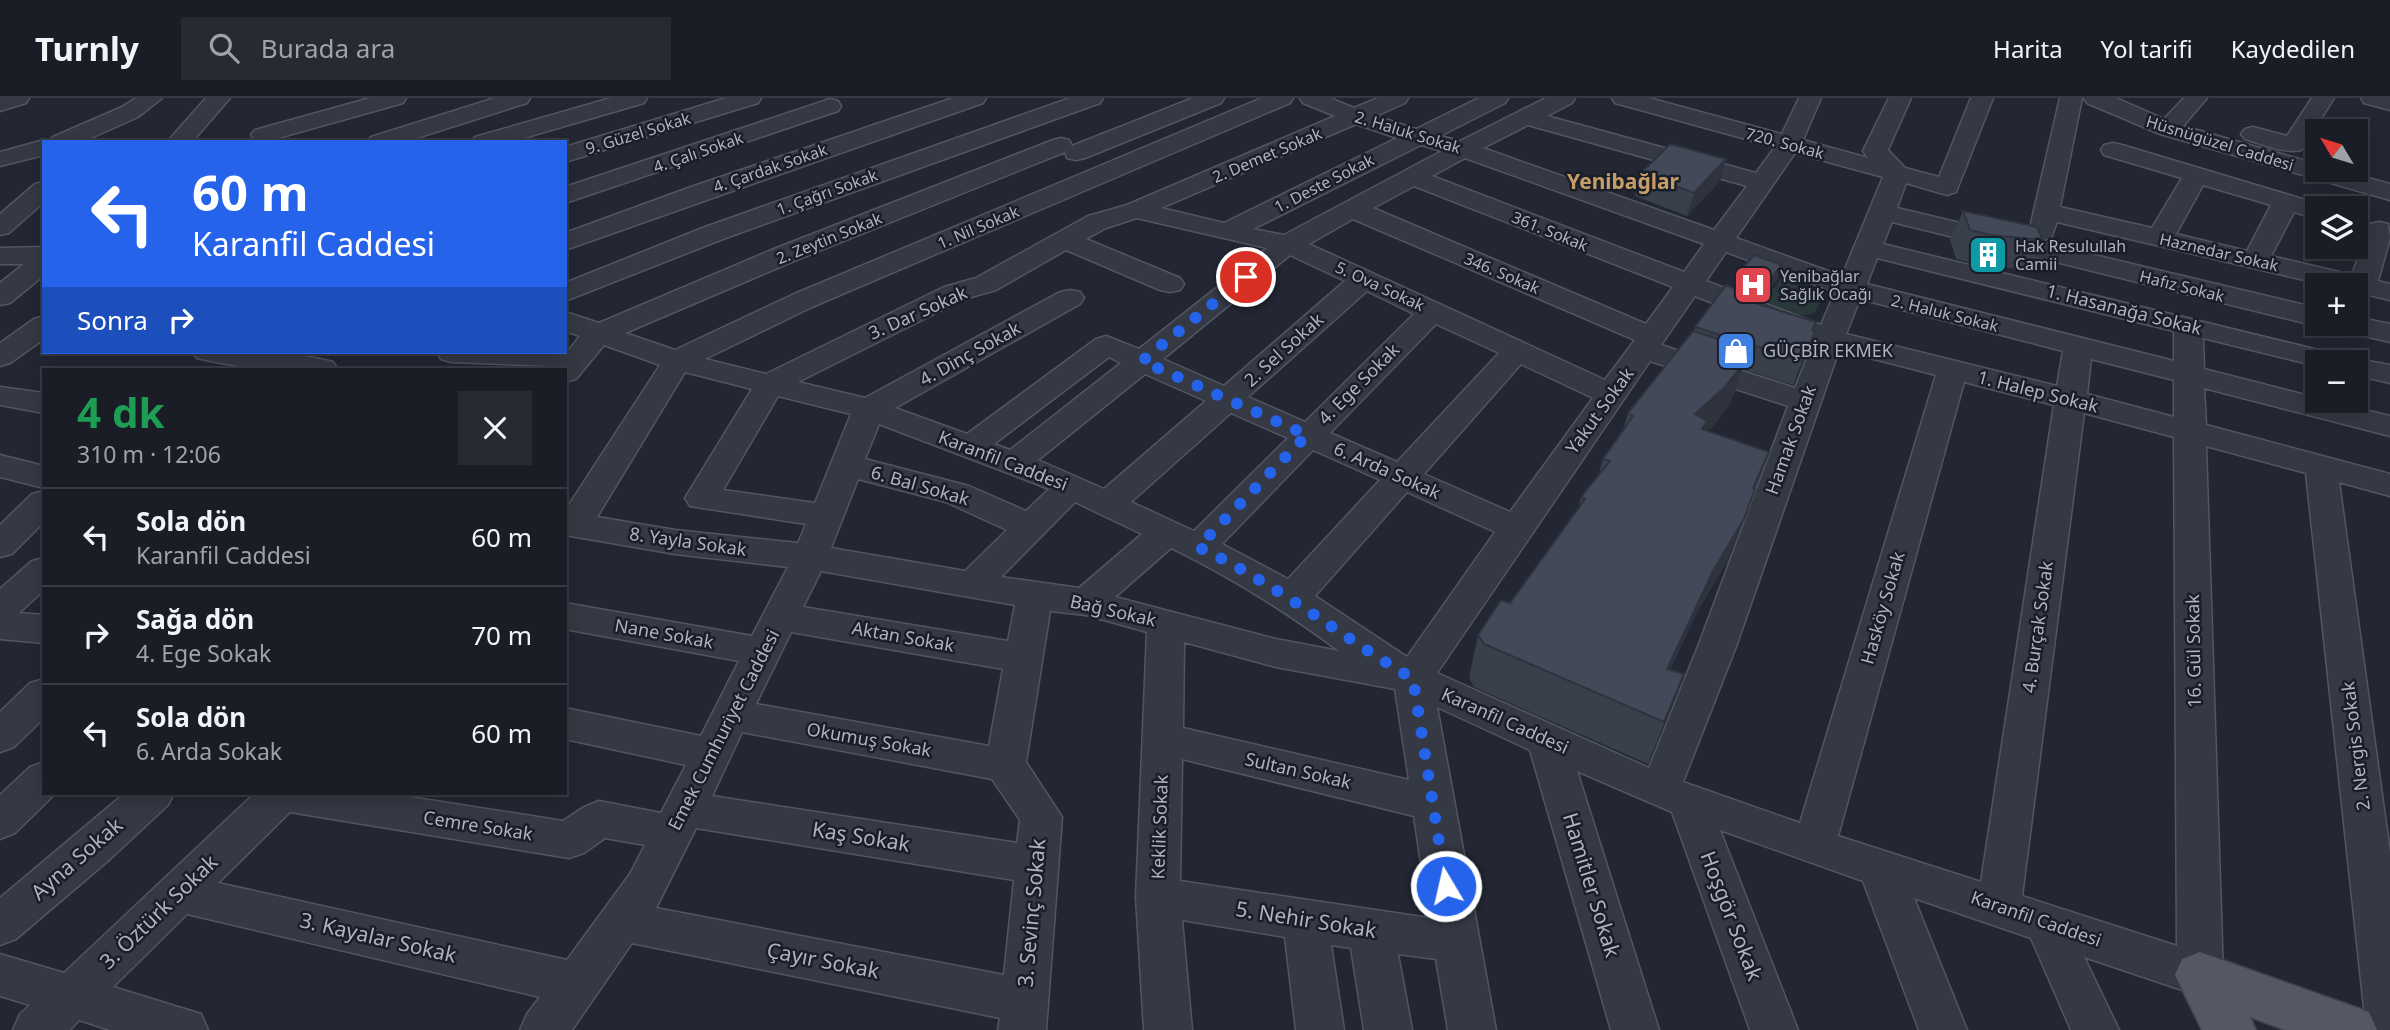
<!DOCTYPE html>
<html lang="tr">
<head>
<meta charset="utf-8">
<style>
  :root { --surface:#1a1d26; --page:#272a32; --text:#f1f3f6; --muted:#9fa2a7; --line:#383b43 }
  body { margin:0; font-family:"Noto Sans",sans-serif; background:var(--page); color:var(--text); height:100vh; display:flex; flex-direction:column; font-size:26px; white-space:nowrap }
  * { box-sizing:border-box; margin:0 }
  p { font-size:23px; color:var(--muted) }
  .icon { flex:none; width:38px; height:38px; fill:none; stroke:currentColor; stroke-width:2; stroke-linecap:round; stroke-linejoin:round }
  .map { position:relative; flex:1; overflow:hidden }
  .panel { position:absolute; left:42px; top:270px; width:525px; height:427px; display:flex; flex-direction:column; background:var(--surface); border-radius:0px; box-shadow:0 4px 18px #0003,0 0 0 2px var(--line) }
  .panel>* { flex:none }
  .hud { position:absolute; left:42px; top:42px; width:525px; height:214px; border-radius:0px; box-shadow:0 4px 18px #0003,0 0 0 2px var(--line); background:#2563eb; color:#fff; overflow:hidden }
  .needle { width:46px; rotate:308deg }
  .tools { position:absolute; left:2305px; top:21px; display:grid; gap:14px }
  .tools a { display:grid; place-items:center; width:63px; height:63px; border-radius:0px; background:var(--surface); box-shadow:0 4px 18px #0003,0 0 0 2px var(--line); font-size:35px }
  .pin { position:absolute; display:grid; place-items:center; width:60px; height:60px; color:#fff; margin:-30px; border:4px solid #fff; border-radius:50%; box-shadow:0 2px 7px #0007 }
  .me { position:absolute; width:77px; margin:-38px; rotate:351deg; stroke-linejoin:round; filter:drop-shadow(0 0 5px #0008) }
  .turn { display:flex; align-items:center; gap:24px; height:147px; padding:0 35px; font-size:32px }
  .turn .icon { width:91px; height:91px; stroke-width:2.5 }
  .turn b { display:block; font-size:49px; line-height:60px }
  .then { display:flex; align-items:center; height:66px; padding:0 35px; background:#0003; gap:14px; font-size:26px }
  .round { display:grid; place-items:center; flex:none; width:74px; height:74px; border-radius:0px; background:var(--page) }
  .overview { display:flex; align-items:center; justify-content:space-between; height:119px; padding:0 35px }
  h1 { font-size:42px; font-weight:700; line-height:52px; color:#1e9e55 }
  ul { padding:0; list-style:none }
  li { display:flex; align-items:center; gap:21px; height:98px; padding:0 35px; border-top:2px solid var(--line) }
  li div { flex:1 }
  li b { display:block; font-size:26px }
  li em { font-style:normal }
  header { display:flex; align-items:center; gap:42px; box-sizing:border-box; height:98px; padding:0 35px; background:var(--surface); border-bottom:2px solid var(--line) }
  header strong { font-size:33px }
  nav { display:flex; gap:38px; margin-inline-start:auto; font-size:24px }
  .search { width:490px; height:63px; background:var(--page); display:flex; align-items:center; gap:18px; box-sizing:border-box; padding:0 24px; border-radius:0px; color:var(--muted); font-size:26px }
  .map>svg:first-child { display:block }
  .green { fill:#29383a }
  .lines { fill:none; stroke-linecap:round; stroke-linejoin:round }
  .minor-casing { stroke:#525662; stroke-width:3 }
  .major-casing { stroke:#3e424e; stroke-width:3 }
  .minor { fill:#353944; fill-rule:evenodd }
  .major { fill:#535864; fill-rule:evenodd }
  .wall { fill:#3a3f4c }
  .shaded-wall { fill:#2f333e }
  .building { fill:#434958; stroke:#2f333e; stroke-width:2 }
  .route { stroke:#2563eb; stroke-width:12; stroke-dasharray:0 21.6 }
  .labels { text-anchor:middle; stroke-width:5; stroke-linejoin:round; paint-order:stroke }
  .far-street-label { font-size:16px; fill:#afb3c1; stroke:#1a1e29 }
  .far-poi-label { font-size:16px; fill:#afb3c1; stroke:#1a1e29; text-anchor:start }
  .street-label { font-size:18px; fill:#afb3c1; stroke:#1a1e29 }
  .poi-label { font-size:18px; fill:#afb3c1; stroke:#1a1e29; text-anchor:start }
  .far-district-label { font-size:21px; font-weight:bold; fill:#c59d66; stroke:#1a1e29 }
  .near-street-label { font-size:21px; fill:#afb3c1; stroke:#1a1e29 }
</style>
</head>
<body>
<header>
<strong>Turnly</strong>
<div class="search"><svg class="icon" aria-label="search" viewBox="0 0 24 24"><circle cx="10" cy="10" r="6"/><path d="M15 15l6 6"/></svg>Burada ara</div>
<nav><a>Harita</a><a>Yol tarifi</a><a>Kaydedilen</a></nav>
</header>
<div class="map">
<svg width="2390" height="932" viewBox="0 0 2390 932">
  <rect width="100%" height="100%" fill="#222733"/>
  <path class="green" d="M1781,181L1823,197L1815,215C1794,220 1781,214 1761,206Z"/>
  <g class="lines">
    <g class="minor-casing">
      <path id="minor" d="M0,0H29L26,5L0,13Z
        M136,0H162L138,19L82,44H44V57L0,68V54L44,42L50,43L53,39L122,9Z
        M206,0H230L192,44H167Z
        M370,0H406L403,5L264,44L255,42L251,37L255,32Z
        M495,0H530L527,5L404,44H367L371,39Z
        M611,0H647L644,5L510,44H471L475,39Z
        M726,0H761L758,5L565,64V49Z
        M953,0H986L983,5L565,152V135L691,89Z
        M1070,0H1103L1100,5L723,141L565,203V185L705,129Z
        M1193,0H1224L1221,5L1085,60L1076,62L1067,60L1065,54L794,163L625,235L675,252L792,197L1262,0H1293L1290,5L812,209L705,261L766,276L944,189L976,180L1088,118L1127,107L1335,18L1303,5L1300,0H1330L1354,10L1378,0H1408L1405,5L1376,18L1416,31L1479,0H1508L1505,5L1440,38L1460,43L1546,0H1575L1572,5L1547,18L1756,75L1775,49L1615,5L1612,0H1649L1782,36L1799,0H1821L1803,42L1868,60L1863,53L1889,0H1911L1888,52L1905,70L1939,79L1971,0H1993L1956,94L1947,97L1906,85L1897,110L2317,210V226H2324L2317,228L1892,124L1883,146L2351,260L2390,267V285L2356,277V264H2317V268L2203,240L2204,271L2317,300V303H2329L2390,318V338L2204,290L2206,327L2390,376V398L2339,384L2390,755V932H2368L2366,928L2306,375L2206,348L2223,877L2216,892L2200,898L2084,859L2119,932H2071L2031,840L1914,800L1967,932H1919L1863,783L1720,732L1798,932H1750L1672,714L1577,673L1659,932H1611L1530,652L1437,609L1496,932H1448L1436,861L1398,856L1412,932H1364L1351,850L1331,847L1344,932H1296L1285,839L1182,822L1192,932H1144L1136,799L1147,534L1086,517L1050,513L1026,664L1062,719L1046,932H998L1000,920L632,845L572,932H520L527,916L540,899L187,816L113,889L201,916L208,932H110L79,922L70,932H13L20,916L30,907L0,898V856L64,875L255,695H385L563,723L584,709L599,703L661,715L686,667L565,641V610L701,638L739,563L565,531V505L752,538L788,469L675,456L565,437V413L660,267L604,247L576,281L565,284V271H553L555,268L451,264L441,261L437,254H565V251H570L580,238L565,233V214L599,225L774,151L1053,42L1061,40L1069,42L1072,48ZM1356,26L1397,40L1224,125L1161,110ZM1528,27L1747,88L1714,132L1483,50ZM1421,47L1442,53L1284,137L1253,131ZM1795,55L1883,79L1842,178L1736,140ZM1465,60L1704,146L1684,174L1432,78ZM1414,88L1673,189L1646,226L1373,110ZM1137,120L1267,150L1139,251L1106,238L1096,241L967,336L895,310L1080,206L1084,200L1080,194L1070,192L1060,194L865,300L798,284L964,201L996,192L1066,152L1160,192L1170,194L1180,192L1184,186L1180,180L1086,141L1106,130ZM1353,121L1635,242L1605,282L1309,146ZM1726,154L1835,194L1821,227L1706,183ZM1290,157L1345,183L1224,288L1163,261ZM1877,160L2174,233V263L1867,186ZM1367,193L1414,216L1305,324L1248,299ZM1695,198L1813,245L1795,290L1661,247ZM1860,201L2063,253L2057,288L1846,236ZM1436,226L1499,255L1397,364L1330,335ZM1839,252L1936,277L1800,725L1683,684L1737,546ZM1109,259L1121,265L1010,352L994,346ZM2091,261L2174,282V319L2087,296ZM1650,263L1788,308L1699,546L1649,670L1437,575ZM1521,266L1593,300L1510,414L1424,376ZM685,274L752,291L685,400L690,408L806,426L798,445L675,432L597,419ZM1145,276L1206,303L1104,391L1038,362ZM1964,284L2054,307L1981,784L1838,738ZM778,298L851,316L815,405L723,392ZM1231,315L1288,340L1194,433L1131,404ZM2084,315L2174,339L2177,848L2022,798ZM879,326L1034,385L1049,391L1026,413L969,388L865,361ZM1313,352L1380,382L1288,481L1222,446ZM858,381L946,404L1007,432L965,473L831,450ZM1407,394L1495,434L1407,559L1315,498ZM1075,404L1142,436L1079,490L1001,479ZM1171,450C1231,479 1285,513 1339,553L1276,541L1115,499ZM821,473L1015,507L1008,543L803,509ZM791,534L1003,571L989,648L756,606ZM1184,544L1276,569L1395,591L1409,682L1183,630ZM742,634L992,681L1020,722L1017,745L712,698ZM1182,661L1414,718L1429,820L1180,783ZM290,714L569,760L584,755L605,740L645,747L630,776L567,862L218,785ZM696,730L1014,782L1004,877L656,810Z
        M2060,0H2082L2060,109L2152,130L2182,80L2104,57L2101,52L2104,47L2113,45L2122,47L2326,108L2328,110H2317V121L2294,114L2271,158L2352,177L2370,126L2379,124L2388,126L2390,140L2378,183L2390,186V202L2356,194V187H2326L2057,124L2051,140L2042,142L2033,140L2029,134ZM2203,87L2271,107L2247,153L2176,136Z
        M2084,0H2116L2164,21L2184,0H2207L2183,28L2317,66V72H2339L2390,86V102L2160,36L2087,5Z
        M2312,0H2334L2301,52C2284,56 2262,46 2245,41L2241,36L2245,31L2253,29L2287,38Z
        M2361,0H2390V12L2364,5Z
        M830,1L838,3L841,8L838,13L565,105V89Z
        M44,84V104L9,135L0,137V116L35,86Z
        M44,149V177L10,205L0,207V185L24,166H0V150Z
        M44,218V241L10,265L0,268V245L34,221Z
        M2356,219L2390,226V244L2339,232L2335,226H2356Z
        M192,254C238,252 287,252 333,264L337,270C306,278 229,268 197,260Z
        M0,289L44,295V315L0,307Z
        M0,357L44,368V390L0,379Z
        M44,393V424L12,456L0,459V427L32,396Z
        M44,460V492L19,515L44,517V545L0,541V491L32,463Z
        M44,581V620L14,649L0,654V614L30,585Z
        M44,664V695H56L15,735L0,741V697L30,669Z
        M125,695H174L168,707L110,761L16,841L0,847V800Z"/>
    </g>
    <g class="major-casing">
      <path id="major" d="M2200,854L2369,914L2377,932H2285L2250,919L2256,932H2202L2175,877L2182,861Z"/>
    </g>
    <use href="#minor" class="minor"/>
    <use href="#major" class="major"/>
  </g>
  <path class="wall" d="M1726,61L1720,83L1687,118L1635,98L1641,75Z
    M1963,113L2043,142L2027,172L1977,166L1956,161L1950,142Z
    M1782,167L1776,183L1761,201L1753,198L1752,204L1816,224L1812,232L1815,233L1793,287L1743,271L1730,306L1708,334L1769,354L1727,464L1696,516L1670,572L1684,576L1648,666L1474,589L1469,580L1478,537L1510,505L1578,411L1581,399L1598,378L1603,361L1623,332L1628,315L1694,234L1695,229L1733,190L1738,175Z"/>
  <path class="shaded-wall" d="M1726,61L1720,83L1687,118L1694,95Z
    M1782,167L1776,183L1761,201L1767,185Z
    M1745,264L1730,306L1709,333L1701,340L1695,316Z
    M1744,421L1727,464L1696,516L1651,613L1667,571L1713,473Z"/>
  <path class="building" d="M1670,46L1726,61L1694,95L1641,75Z
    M1963,113L2037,129L2043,142L1991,137L1970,132Z
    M1754,157L1782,167L1767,185L1738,175Z
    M1726,187L1754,198L1749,203L1816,224L1812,232L1815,233L1803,263L1695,229Z
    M1693,233L1743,249L1745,264L1724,290L1695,316L1707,323L1702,331L1769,354L1753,390L1755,391L1744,421L1713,473L1667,571L1684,576L1664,624L1484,546L1478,537L1501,502L1510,505L1585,401L1581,399L1610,363L1603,361L1633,318L1628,315Z"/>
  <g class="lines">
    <path class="route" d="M1246,179L1142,263L1307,337L1198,449C1275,485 1341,538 1413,581L1446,788"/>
  </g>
  <defs>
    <g id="building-square" transform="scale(2.0125)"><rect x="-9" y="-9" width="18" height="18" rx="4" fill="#0f9aa8" stroke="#1a1e29"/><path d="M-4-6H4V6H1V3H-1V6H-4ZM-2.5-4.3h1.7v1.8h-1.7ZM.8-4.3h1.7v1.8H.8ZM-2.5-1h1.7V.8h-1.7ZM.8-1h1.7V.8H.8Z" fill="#fff"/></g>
    <g id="hospital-square" transform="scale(2.0125)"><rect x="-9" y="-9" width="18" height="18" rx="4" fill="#e0444e" stroke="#1a1e29"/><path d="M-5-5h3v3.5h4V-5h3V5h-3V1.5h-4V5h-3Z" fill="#fff"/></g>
    <g id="shop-square" transform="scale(2.0125)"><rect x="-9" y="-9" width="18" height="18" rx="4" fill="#3f7fe0" stroke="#1a1e29"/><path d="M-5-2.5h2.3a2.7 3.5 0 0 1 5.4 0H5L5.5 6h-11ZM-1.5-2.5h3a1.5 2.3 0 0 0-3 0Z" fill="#fff"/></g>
  </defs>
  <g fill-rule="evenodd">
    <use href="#building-square" x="1988" y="157"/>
    <use href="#hospital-square" x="1753" y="187"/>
    <use href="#shop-square" x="1736" y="253"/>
  </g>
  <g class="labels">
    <g class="far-street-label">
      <text transform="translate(1408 34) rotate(17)" y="6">2. Haluk Sokak</text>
      <text transform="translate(638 35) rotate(-17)" y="6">9. Güzel Sokak</text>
      <text transform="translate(1785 45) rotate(15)" y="6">720. Sokak</text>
      <text transform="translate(2220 45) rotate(17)" y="6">Hüsnügüzel Caddesi</text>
      <text transform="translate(698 54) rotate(-19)" y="6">4. Çalı Sokak</text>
      <text transform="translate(1267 57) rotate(-23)" y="6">2. Demet Sokak</text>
      <text transform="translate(770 70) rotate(-19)" y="6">4. Çardak Sokak</text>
      <text transform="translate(1324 85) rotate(-27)" y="6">1. Deste Sokak</text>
      <text transform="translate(827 94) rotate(-20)" y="6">1. Çağrı Sokak</text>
      <text transform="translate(978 129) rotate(-23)" y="6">1. Nil Sokak</text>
      <text transform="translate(1550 133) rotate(22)" y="6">361. Sokak</text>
      <text transform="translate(829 140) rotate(-22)" y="6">2. Zeytin Sokak</text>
      <text transform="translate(2219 154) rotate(13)" y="6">Haznedar Sokak</text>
      <text transform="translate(1502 175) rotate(23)" y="6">346. Sokak</text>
      <text transform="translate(1380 188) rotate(25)" y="6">5. Ova Sokak</text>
      <text transform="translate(2182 188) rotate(14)" y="6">Hafız Sokak</text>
      <text transform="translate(1945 215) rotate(14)" y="6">2. Haluk Sokak</text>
    </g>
    <g class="far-poi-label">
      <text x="2015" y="154">Hak Resulullah<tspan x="2015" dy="18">Camii</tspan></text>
      <text x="1780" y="184">Yenibağlar<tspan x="1780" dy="18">Sağlık Ocağı</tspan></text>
    </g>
    <g class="street-label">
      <text transform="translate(2124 212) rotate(14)" y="6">1. Hasanağa Sokak</text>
      <text transform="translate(918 215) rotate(-24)" y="6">3. Dar Sokak</text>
      <text transform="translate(1284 252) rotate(-42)" y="6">2. Sel Sokak</text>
      <text transform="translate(970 256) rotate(-29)" y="6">4. Dinç Sokak</text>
      <text transform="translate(1359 286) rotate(-45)" y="6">4. Ege Sokak</text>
      <text transform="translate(2038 294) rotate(14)" y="6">1. Halep Sokak</text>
      <text transform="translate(1600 313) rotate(-54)" y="6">Yakut Sokak</text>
      <text transform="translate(1791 342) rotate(-70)" y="6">Hamak Sokak</text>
      <text transform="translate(1003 363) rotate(21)" y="6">Karanfil Caddesi</text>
      <text transform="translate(1387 373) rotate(24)" y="6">6. Arda Sokak</text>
      <text transform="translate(920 388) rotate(16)" y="6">6. Bal Sokak</text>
      <text transform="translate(688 444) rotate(8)" y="6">8. Yayla Sokak</text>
      <text transform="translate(1883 510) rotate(-74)" y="6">Hasköy Sokak</text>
      <text transform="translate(1113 513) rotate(13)" y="6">Bağ Sokak</text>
      <text transform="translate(2038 529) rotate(-82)" y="6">4. Burçak Sokak</text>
      <text transform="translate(664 536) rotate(10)" y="6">Nane Sokak</text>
      <text transform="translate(903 539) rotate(10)" y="6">Aktan Sokak</text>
      <text transform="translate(2194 553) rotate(-91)" y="6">16. Gül Sokak</text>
      <text transform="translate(1505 623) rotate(24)" y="6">Karanfil Caddesi</text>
      <text transform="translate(724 632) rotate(-63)" y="6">Emek Cumhuriyet Caddesi</text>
      <text transform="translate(869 642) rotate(10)" y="6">Okumuş Sokak</text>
      <text transform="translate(2356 648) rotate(-97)" y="6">2. Nergis Sokak</text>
      <text transform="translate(1298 673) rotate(13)" y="6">Sultan Sokak</text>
      <text transform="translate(478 728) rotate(9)" y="6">Cemre Sokak</text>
      <text transform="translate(1160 729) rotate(-88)" y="6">Keklik Sokak</text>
      <text transform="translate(2036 821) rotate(19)" y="6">Karanfil Caddesi</text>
    </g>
    <g class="poi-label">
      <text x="1763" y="259">GÜÇBİR EKMEK</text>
    </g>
    <g class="far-district-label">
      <text x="1623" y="91">Yenibağlar</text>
    </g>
    <g class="near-street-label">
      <text transform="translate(861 739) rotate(9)" y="7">Kaş Sokak</text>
      <text transform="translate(77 761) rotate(-41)" y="7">Ayna Sokak</text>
      <text transform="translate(1591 787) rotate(73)" y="7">Hamitler Sokak</text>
      <text transform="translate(159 814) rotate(-44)" y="7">3. Öztürk Sokak</text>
      <text transform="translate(1032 815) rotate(-85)" y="7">3. Sevinç Sokak</text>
      <text transform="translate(1731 818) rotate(69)" y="7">Hoşgör Sokak</text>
      <text transform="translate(1306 822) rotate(9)" y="7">5. Nehir Sokak</text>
      <text transform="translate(378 840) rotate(13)" y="7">3. Kayalar Sokak</text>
      <text transform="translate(823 863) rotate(11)" y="7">Çayır Sokak</text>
    </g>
  </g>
</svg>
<div class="tools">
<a><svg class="needle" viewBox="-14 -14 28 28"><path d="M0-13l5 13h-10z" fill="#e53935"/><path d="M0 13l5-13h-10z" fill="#9fa2a7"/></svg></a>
<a><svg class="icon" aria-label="layers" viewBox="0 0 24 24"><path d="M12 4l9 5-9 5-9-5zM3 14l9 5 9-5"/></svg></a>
<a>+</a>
<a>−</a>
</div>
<div class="pin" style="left:1246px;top:179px;background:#d93025"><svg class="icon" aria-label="arrive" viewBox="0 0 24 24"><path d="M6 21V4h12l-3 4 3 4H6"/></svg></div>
<svg class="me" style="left:1446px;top:788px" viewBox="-20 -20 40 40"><circle r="17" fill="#2563eb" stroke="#fff" stroke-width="3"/><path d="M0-11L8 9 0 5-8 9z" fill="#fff"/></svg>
<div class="hud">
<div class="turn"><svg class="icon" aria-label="left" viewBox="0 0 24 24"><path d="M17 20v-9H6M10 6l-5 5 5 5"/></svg><div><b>60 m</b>Karanfil Caddesi</div></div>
<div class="then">Sonra<svg class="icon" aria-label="right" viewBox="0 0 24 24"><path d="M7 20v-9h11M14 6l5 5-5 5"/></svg></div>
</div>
<section class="panel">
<div class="overview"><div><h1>4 dk</h1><p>310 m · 12:06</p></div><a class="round"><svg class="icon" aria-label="close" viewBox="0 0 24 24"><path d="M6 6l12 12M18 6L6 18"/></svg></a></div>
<ul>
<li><svg class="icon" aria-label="left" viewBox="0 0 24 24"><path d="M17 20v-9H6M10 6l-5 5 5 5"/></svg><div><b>Sola dön</b><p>Karanfil Caddesi</p></div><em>60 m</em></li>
<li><svg class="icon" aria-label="right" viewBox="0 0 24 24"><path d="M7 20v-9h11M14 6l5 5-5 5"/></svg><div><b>Sağa dön</b><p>4. Ege Sokak</p></div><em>70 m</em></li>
<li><svg class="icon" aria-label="left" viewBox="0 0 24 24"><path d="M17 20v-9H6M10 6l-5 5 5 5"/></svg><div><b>Sola dön</b><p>6. Arda Sokak</p></div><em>60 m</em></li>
</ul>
</section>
</div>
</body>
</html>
